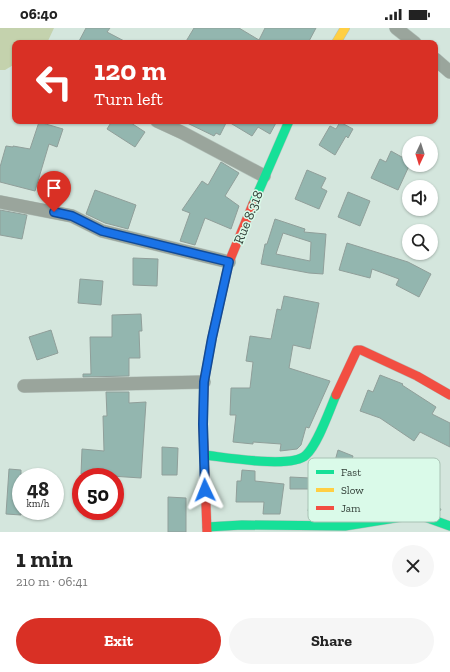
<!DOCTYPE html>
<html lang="en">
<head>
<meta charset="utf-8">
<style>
  :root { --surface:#fff; --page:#f6f6f6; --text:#222; --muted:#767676; --accent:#d93025 }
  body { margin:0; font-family:"Zilla Slab",serif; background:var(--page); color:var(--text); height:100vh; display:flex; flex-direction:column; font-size:15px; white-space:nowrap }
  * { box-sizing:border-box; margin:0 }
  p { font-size:13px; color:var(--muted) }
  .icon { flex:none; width:22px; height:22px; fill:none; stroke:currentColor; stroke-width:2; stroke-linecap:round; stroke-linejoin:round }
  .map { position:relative; height:504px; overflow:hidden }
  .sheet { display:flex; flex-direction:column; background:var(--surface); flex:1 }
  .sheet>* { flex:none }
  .banner { position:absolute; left:12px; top:12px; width:426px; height:84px; border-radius:8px; box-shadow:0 1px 3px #0004; background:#d93025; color:#fff; overflow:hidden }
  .needle { width:26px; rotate:184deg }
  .controls { position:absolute; left:402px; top:108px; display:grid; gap:8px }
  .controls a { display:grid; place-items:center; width:36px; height:36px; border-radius:50%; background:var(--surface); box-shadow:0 1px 3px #0004; font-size:20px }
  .speed { position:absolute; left:12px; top:440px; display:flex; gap:8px; font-size:20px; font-weight:700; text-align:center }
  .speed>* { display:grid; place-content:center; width:52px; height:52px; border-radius:50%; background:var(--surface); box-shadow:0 1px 3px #0004; line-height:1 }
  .speed small { font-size:10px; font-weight:400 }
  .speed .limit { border:6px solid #d22; background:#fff; color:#111 }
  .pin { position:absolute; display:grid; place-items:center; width:34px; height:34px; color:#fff; margin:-41px -17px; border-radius:50% 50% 50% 0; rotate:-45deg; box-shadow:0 0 4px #0007 }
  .pin .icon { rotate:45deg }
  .me { position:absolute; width:44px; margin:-22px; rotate:358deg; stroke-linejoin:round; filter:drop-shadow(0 0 3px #0008) }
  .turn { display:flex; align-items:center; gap:14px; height:84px; padding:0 16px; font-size:18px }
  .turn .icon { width:52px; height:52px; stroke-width:2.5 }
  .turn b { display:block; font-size:28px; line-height:34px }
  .round { display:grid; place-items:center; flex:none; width:42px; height:42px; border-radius:21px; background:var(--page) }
  .headline { display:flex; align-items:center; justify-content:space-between; height:68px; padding:0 16px }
  h1 { font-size:24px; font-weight:800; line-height:30px }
  .cta { display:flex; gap:8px; margin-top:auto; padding:8px 16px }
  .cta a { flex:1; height:46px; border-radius:24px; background:var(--accent); color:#fff; font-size:16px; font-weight:800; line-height:46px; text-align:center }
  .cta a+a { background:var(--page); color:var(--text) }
  .status { display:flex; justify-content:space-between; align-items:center; height:28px; padding:0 20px; background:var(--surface); direction:ltr }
  .status svg { height:11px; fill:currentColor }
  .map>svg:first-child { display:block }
  .green { fill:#c4d2ad }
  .building { fill:#93b6af; stroke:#909f9a; fill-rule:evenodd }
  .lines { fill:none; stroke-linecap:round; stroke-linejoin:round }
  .street-casing { stroke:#b5c3bc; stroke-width:14 }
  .fast-casing { stroke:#b5c3bc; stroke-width:10 }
  .slow-casing { stroke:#b5c3bc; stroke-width:10 }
  .jam-casing { stroke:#b5c3bc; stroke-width:10 }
  .street { stroke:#9aa59c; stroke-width:13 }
  .fast { stroke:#16e098; stroke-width:9 }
  .slow { stroke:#ffcf43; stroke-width:9 }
  .jam { stroke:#f24e42; stroke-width:9 }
  .route-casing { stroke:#114b97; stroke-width:10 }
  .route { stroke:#1a73e8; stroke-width:7 }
  .labels { text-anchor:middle; stroke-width:3; stroke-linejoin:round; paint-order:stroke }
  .street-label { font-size:14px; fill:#323f38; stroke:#dafae9 }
  .key { fill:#dafae9; stroke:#a8c2b4; stroke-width:1 }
  .key-label { font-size:11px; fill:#323f38 }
</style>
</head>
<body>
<div class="status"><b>06:40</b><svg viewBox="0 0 49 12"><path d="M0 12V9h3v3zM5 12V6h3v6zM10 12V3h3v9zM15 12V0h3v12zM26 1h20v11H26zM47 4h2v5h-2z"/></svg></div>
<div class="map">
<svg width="450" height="504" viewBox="0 0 450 504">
  <rect width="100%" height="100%" fill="#d4e6dd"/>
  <path class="green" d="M0,0H54L47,15H15V36L5,42H0Z"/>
  <path class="building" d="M86,0H110L107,4L128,15H78Z
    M194,0H239L259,12L265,0H316L308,15H185Z
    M112,93H128L145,104L135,119L107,101Z
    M183,93H227L220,107L216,105L214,108Z
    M227,93H277L270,106L258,99L252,108Z
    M39,94L63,101L57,119L49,116L35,163L0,154V139L6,118L13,119V118L30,121Z
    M340,94L353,101L348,110L346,108L335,127L319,117L330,98L336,101Z
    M391,123L409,133V138L398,162L371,150L380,131L386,134Z
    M221,134L239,145L225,168L239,178L231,201L205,190L195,217L180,213L190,185L182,182L202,153L208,157Z
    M307,142L326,150L321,160L327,163L319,181L295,171Z
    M95,162L136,177L128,201L105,195L86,186Z
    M348,164L370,173L360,198L338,189Z
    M0,182L27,187L22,211L0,207Z
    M275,191L305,201L304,204L326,206L323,246L309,245L261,236L265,216H267ZM283,205L311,214L310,233L276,226Z
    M347,215L408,234L431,246L419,269L396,257L399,251L372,241L370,250L339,242Z
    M133,230L158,231L157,258L133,257Z
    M80,251L103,253L101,277L78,275Z
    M284,268L319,275L310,321L293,317L289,340L330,353L309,400L306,399L301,417L297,421L280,423L281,416L253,414V416L233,414L236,387H230L231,360H250L253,334L246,333L250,308L271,311L277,281L281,282Z
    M141,286L142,303H139L140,330H129V348L83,349V346H91L90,309H112V287Z
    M51,302L58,325L37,332L29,309Z
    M380,347L403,356L402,357L436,379L432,386L450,395V419L420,404L414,413L380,390L360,383L368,362L373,364Z
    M106,364H129V375L146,374L141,450L81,446L82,421L104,423L103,388H107Z
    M162,419L178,420L177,447H162Z
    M338,422L353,428L349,442L358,444L359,448L375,455L362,484L344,487H318V484L308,483L312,461H290V449L310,450L309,452L329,455Z
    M9,441L21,442V487L6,486Z
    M242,442L255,443V453L284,456L280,486H263L264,474H236L237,453H241Z
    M168,469L186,470V504H168Z
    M399,469L441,481L440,483L429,479L416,476L396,479Z"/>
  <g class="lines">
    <g class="street-casing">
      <path id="street" d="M396,0L415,15
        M435,31L450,44
        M157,93L183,105L264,148
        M0,174L72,188L102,203L229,234
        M24,358L204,354"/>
    </g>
    <g class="fast-casing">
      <path id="fast" d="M253,176L289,93
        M204,427C224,429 292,441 306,427C318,416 329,383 336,367
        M207,499L242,497L345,498L414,487L425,489L450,498"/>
    </g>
    <g class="slow-casing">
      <path id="slow" d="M336,15L345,0"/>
    </g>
    <g class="jam-casing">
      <path id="jam" d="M336,367L357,322H361L417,348L450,367
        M207,504L203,396L204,354L212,310L229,234L253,176"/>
    </g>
    <use href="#street" class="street"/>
    <use href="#fast" class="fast"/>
    <use href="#slow" class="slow"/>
    <use href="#jam" class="jam"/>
  </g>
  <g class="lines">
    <g class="route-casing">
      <path id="route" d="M54,184L72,188L102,203L229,234L212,310L204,354L203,396L205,462"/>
    </g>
    <use href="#route" class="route"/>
  </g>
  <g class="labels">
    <g class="street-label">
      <text transform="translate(248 189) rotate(-68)" y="5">Rue 8.318</text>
    </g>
  </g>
  <rect x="308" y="430" width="132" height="64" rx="6" class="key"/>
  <rect x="316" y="442" width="18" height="4" fill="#16e098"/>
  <rect x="316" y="460" width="18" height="4" fill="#ffcf43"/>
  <rect x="316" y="478" width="18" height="4" fill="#f24e42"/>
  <g class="key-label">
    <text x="341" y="448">Fast</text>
    <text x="341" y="466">Slow</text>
    <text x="341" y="484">Jam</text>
  </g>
</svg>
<div class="controls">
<a><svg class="needle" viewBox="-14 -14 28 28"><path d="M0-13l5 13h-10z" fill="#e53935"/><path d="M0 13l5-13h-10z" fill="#767676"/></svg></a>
<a><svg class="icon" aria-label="sound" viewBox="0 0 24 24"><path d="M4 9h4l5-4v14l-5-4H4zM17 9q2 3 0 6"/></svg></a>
<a><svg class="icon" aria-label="search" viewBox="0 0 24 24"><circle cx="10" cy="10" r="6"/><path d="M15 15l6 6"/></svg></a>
</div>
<div class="speed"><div>48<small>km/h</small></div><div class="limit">50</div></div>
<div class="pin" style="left:54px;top:184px;background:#d93025"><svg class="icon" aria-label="arrive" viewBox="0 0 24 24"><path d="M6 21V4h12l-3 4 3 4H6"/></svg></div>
<svg class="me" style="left:205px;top:462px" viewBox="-20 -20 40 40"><path d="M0-17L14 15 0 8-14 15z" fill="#1a73e8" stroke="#fff" stroke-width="4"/></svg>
<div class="banner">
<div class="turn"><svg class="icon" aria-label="left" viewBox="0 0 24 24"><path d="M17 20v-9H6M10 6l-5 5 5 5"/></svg><div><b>120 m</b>Turn left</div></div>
</div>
</div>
<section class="sheet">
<div class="headline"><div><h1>1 min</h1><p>210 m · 06:41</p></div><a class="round"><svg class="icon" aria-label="close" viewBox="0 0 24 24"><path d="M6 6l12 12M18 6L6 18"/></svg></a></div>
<div class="cta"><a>Exit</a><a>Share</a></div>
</section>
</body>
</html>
